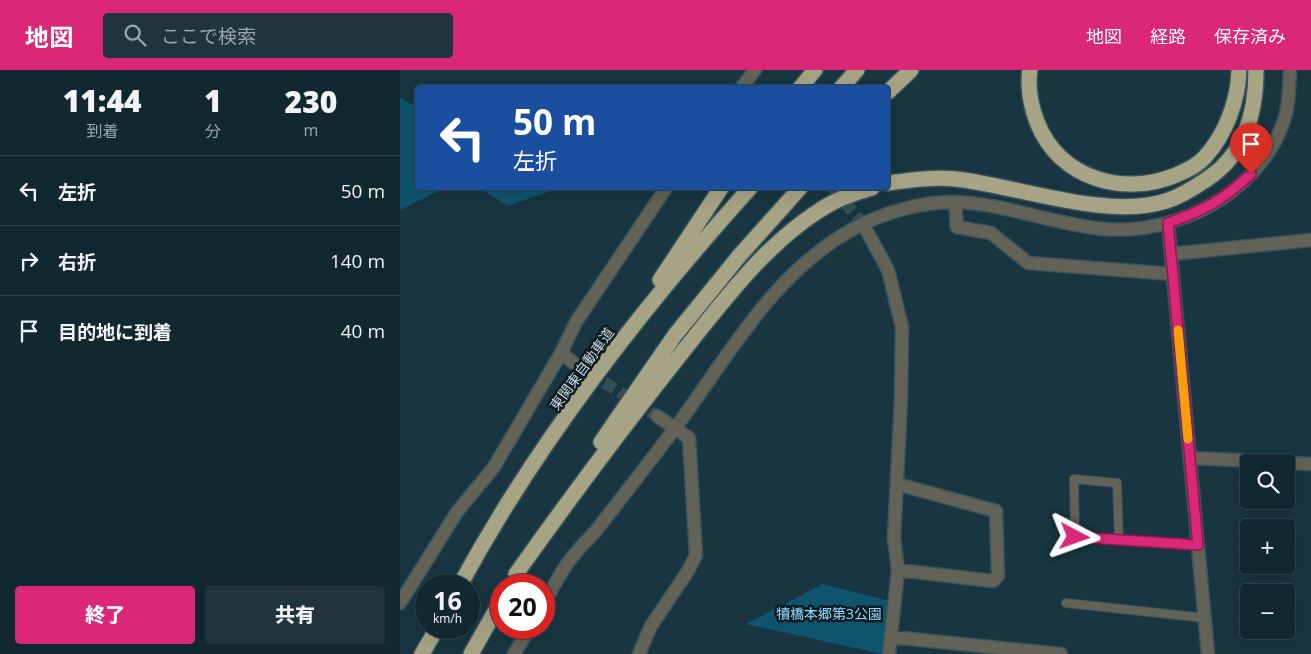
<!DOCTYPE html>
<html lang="ja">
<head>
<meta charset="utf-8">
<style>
  :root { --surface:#122831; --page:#1f343d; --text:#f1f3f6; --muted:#9ca6ab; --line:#31444d; --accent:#db2777 }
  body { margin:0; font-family:"Open Sans","Noto Sans JP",sans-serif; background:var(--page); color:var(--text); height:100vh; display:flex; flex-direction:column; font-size:19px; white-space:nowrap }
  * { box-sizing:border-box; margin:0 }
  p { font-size:16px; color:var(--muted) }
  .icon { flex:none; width:28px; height:28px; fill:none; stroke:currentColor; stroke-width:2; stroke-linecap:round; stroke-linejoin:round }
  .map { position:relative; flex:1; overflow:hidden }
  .drawer { display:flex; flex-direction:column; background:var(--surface); width:400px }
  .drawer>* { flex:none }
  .hud { position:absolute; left:15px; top:15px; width:475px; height:105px; border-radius:5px; box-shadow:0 5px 20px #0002,0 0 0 1px var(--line); background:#1a4fa0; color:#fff; overflow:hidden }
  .tools { position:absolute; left:840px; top:384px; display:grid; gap:10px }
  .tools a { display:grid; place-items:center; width:55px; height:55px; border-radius:5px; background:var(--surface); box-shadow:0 5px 20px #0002,0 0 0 1px var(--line); font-size:25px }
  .speed { position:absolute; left:15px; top:504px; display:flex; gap:10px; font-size:25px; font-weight:700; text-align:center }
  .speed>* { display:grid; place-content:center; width:65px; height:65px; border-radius:50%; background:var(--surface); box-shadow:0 5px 20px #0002,0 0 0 1px var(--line); line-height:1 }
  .speed small { font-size:12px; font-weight:400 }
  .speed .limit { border:8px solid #d22; background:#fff; color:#111 }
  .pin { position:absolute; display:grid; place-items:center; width:42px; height:42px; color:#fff; margin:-51px -21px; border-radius:50% 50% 50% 0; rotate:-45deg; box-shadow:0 0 5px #0007 }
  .pin .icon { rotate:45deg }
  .me { position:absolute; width:55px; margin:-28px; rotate:94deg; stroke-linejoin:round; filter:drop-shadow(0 0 4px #0008) }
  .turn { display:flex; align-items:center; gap:18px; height:105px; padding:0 15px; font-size:22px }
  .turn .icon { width:65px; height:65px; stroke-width:2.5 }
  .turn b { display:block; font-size:35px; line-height:42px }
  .eta { display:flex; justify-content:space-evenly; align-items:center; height:85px; text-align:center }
  .eta b { font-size:30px; font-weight:800; line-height:35px }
  .cta { display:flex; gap:10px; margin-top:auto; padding:10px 15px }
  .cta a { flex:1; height:58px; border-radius:5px; background:var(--accent); color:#fff; font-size:20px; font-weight:800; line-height:58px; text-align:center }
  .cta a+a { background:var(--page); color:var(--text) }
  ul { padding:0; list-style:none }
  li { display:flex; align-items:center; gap:15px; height:70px; padding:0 15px; border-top:1px solid var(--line) }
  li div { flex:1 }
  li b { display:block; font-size:19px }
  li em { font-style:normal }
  header { display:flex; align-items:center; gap:30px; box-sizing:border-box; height:70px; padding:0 25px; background:var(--accent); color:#fff }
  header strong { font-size:24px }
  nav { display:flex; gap:28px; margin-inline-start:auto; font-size:18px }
  .search { width:350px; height:45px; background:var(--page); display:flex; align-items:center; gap:12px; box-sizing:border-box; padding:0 18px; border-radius:5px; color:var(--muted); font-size:19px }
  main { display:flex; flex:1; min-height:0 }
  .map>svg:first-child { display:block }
  .green { fill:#0e546e }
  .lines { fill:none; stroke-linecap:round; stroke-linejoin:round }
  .street-tunnel { stroke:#334e59; stroke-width:12; stroke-dasharray:12 6; stroke-linecap:butt }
  .lane-casing { stroke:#38535e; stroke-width:10 }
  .street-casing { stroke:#38535e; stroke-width:15 }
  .highway-casing { stroke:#38535e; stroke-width:18 }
  .lane { stroke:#636256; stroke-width:8 }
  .street { stroke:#636256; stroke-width:12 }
  .highway { stroke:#a7a486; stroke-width:15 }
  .route-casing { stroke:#8e194d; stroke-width:12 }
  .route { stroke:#db2777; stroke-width:9 }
  .slow { stroke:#f59e0b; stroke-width:9 }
  .labels { text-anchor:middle; stroke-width:5; stroke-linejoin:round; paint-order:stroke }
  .street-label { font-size:14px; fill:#c9d9e1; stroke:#0e1b20 }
  .park-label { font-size:14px; fill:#8fdcff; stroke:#0e1b20 }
</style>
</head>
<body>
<header>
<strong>地図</strong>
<div class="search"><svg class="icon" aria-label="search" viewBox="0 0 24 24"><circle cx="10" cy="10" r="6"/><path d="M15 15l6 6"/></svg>ここで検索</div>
<nav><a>地図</a><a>経路</a><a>保存済み</a></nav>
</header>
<main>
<section class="drawer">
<div class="eta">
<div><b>11:44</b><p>到着</p></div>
<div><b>1</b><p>分</p></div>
<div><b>230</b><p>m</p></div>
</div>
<ul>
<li><svg class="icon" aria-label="left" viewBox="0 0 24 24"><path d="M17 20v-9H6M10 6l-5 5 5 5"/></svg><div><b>左折</b></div><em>50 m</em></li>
<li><svg class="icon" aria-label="right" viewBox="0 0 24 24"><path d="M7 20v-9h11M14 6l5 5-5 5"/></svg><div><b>右折</b></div><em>140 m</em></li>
<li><svg class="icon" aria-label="arrive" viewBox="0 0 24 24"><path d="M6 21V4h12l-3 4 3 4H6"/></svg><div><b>目的地に到着</b></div><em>40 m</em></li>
</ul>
<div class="cta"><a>終了</a><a>共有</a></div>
</section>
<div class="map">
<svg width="911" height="584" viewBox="0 0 911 584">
  <rect width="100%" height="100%" fill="#183541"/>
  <path class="green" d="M0,28L17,37L18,118H45L0,140Z
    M80,118H159L108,136Z
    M423,514L490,531L482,584L346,554Z"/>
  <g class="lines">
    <path class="street-tunnel" d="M433,118L463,154
      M174,293L257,346"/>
    <g class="lane-casing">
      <path id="lane" d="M719,470L717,413L674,409L675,467L798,475
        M666,533L805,548"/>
    </g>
    <g class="street-casing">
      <path id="street" d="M341,18L355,0
        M555,132L557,157L591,163L628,193L773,204
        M768,153L808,584
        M463,154L488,200L502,257L501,329L494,468L498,500L489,584
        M771,184L911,170
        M161,283L174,293
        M790,388L881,392
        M886,393L911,394
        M497,414L596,441L598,506L593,511L498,500
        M0,533L57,442L94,397L161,283L176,252L266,118
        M144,534C152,519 160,503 170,490C177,480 186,472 194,463C221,429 247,395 273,361C327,289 371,204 453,159C482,143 522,131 556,132C606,134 653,154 703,159C775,165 855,126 882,56C889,39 889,18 890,0
        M491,567L661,584
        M114,584L130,558
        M239,584L251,556L288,501L296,485L289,368L257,346"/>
    </g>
    <g class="highway-casing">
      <path id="highway" d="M630,0C627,18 631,36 637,52C659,109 724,127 776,105C786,101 798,95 805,87C826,64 838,31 839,0
        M400,18L415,0
        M441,18L457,0
        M488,22L511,0
        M488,113C510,110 533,107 556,109C618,116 706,150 766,131C782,126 797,116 810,107C846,82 856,41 856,0
        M260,210L321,118
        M201,372L275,265L340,185L400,118
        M116,504C170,428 226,353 284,280C324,230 365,175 420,140C436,129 454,123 472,118
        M60,515C138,371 241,239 350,118
        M22,584L37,558
        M71,584L101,531"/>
    </g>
    <use href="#lane" class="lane"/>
    <use href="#street" class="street"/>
    <use href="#highway" class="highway"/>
  </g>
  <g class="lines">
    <g class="route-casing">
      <path id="route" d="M675,467L798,475L768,153C804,140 822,131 851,104"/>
    </g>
    <use href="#route" class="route"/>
    <path class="slow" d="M778,260L788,369"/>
  </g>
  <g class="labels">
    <g class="street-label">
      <text transform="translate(182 299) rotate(-54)" y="5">東関東自動車道</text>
    </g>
    <g class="park-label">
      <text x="429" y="549">犢橋本郷第3公園</text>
    </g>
  </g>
</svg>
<div class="tools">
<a><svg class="icon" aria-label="search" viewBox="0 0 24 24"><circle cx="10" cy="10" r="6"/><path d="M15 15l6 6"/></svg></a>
<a>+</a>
<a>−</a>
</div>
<div class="speed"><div>16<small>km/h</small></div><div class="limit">20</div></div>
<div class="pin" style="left:851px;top:104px;background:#d93025"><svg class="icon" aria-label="arrive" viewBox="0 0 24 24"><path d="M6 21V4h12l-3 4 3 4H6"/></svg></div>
<svg class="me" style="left:675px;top:467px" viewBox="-20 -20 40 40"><path d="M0-17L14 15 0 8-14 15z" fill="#db2777" stroke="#fff" stroke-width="4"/></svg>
<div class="hud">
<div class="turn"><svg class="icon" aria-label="left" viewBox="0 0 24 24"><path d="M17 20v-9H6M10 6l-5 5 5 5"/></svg><div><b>50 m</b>左折</div></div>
</div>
</div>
</main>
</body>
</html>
